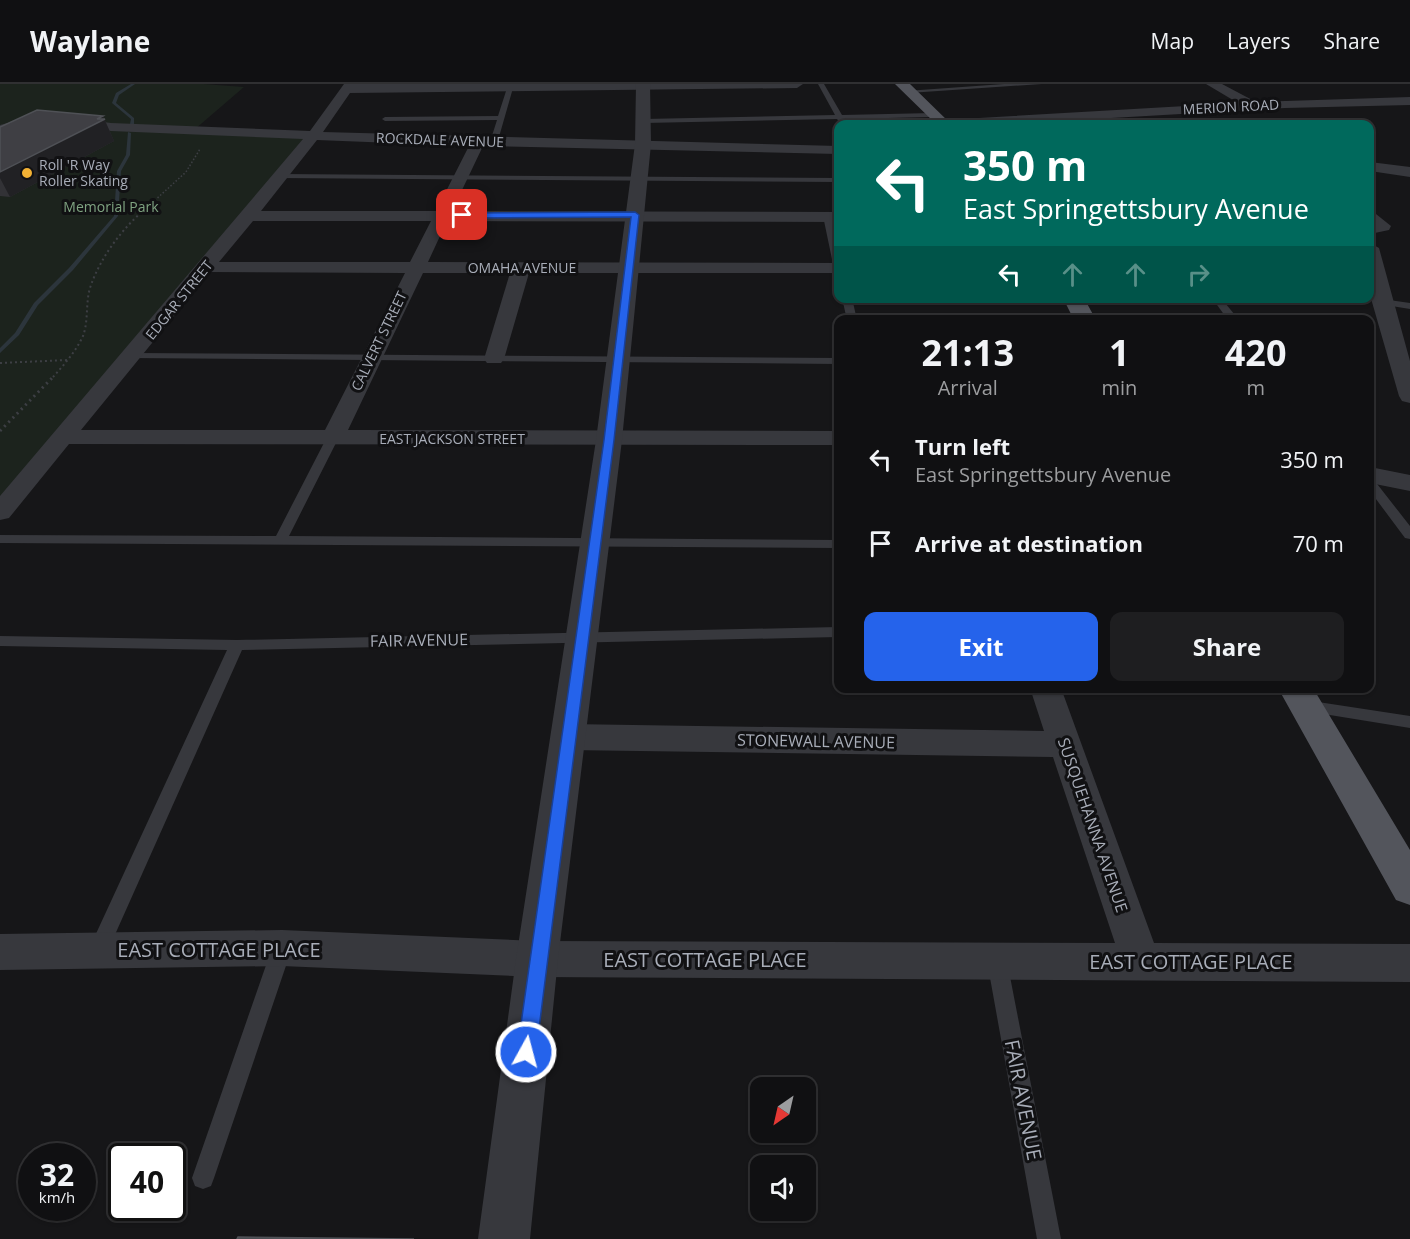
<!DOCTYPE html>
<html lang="en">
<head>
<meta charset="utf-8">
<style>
  :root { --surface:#101012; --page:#1e1e20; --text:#f1f3f6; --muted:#9c9d9f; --line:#303032; --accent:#2563eb }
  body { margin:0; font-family:"Open Sans",sans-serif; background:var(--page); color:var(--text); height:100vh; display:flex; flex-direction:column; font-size:22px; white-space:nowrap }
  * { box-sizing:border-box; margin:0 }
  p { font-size:20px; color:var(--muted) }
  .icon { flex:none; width:33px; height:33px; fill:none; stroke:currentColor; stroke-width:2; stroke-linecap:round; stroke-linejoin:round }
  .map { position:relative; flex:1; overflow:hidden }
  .details { position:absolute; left:834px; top:231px; width:540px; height:378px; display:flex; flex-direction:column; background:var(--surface); border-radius:12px; box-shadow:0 2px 4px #0004,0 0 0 2px var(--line) }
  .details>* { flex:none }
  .top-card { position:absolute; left:834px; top:36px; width:540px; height:183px; border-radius:12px; box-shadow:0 2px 4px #0004,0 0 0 2px var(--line); background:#00695c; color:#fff; overflow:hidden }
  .needle { width:39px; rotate:214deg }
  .fabs { position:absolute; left:750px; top:993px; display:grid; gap:12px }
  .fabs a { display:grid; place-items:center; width:66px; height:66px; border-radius:12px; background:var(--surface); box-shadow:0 2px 4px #0004,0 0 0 2px var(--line); font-size:30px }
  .speed { position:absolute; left:18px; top:1059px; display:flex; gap:12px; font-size:30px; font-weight:700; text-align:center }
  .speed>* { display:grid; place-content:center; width:78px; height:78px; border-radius:50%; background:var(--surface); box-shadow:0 2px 4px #0004,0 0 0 2px var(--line); line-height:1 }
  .speed small { font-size:15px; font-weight:400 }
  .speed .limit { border:3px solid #111; border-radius:9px; background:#fff; color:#111 }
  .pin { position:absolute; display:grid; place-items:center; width:51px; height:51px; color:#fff; margin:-26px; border-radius:12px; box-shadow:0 3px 9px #0006 }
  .me { position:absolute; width:66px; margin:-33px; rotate:7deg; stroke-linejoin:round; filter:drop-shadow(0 0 4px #0008) }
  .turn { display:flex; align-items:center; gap:21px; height:126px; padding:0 30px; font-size:27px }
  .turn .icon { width:78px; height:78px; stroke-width:2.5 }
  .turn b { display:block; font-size:42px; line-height:51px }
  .lanes { display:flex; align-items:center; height:57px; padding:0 30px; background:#0003; justify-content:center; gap:30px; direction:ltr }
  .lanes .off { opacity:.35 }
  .eta { display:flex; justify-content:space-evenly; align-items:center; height:102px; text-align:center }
  .eta b { font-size:36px; font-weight:700; line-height:42px }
  .cta { display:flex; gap:12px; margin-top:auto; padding:12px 30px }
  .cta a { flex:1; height:69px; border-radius:12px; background:var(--accent); color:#fff; font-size:24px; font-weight:700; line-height:69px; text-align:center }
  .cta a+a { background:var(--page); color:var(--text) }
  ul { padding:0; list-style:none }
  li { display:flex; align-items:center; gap:18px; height:84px; padding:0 30px }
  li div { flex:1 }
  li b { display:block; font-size:22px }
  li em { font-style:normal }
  header { display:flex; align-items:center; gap:36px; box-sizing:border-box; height:84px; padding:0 30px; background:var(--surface); border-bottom:2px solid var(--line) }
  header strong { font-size:28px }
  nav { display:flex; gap:33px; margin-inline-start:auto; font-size:21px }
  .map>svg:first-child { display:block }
  .green { fill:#1c231d }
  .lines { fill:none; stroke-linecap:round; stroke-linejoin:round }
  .stream { fill:#2c353c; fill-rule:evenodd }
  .path-far2 { stroke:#3d3f44; stroke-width:1.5; stroke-dasharray:1.5 2; stroke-linecap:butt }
  .path-far1 { stroke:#3d3f44; stroke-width:2; stroke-dasharray:2 3; stroke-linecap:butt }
  .path { stroke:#3d3f44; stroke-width:3; stroke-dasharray:2 4; stroke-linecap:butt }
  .service { fill:#37383d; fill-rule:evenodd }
  .minor { fill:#37383d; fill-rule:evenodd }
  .tertiary { fill:#37383d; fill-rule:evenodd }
  .primary { fill:#53555c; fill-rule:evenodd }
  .wall { fill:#323236 }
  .shaded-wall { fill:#212124 }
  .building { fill:#3f3f44; stroke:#4f5156; stroke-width:1.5 }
  .route { fill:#2563eb; stroke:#184099; stroke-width:1.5 }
  .poi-dot { fill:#f2b134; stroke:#111113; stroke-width:2 }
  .labels { text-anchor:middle; stroke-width:6; stroke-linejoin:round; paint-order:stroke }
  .far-street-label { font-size:14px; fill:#a8adb8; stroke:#111113 }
  .far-poi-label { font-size:14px; fill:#a8adb8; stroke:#111113; text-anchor:start }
  .far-park-label { font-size:14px; fill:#7fa381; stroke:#111113 }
  .street-label { font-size:16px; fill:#a8adb8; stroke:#111113 }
  .near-street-label { font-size:20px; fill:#a8adb8; stroke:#111113 }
</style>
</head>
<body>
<header>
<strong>Waylane</strong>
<nav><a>Map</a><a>Layers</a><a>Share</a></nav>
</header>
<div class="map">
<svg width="1410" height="1155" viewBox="0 0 1410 1155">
  <rect width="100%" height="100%" fill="#161618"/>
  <path class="green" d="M0,0H204L244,3L194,46L314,51L0,428Z"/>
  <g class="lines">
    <path class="stream" d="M131,0H135L119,11L116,19L134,34V40L132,41L130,40L131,35L112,19L116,9Z
      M128,48L131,49L130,71L121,87L118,132L73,186L38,221L19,251L0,269V264L15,249L34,219L69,184L114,132L117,87L126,71Z"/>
    <path class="path-far2" d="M142,128L186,88L200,65"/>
    <path class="path-far1" d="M0,279L68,276
      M53,293C64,281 76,267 83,252C89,236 85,217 91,201C101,173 121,146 144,126"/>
    <path class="path" d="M0,347L54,292"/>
    <path class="service" d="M818,0H824L842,31L933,29L936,31L933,33L844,35L845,40H841L837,35L644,39L641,37L644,35L835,31Z
      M1004,0H1042L909,9L906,7Z
      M510,2L513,4L497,60L490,58L497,36L385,37L382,35L385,33L498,32L507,4Z
      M280,90L838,94V98L277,94Z
      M827,130L831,132L838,163V183L833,180L823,132Z
      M842,214H852L857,236H847Z
      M1212,214H1221L1239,236H1228Z
      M1382,215L1410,219V225L1379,220V216Z
      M133,269L838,274V280L129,274L128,272Z
      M332,352L338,355L289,452L838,456V464L0,459V451L276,452L326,355Z
      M1370,395L1374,396L1410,442V455L1405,454L1370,407Z
      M838,543V553L242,566L105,873L98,876L91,873L88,867L227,566L0,562V552L237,556Z
      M1305,616L1410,632V644L1299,626L1297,622L1299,618Z
      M282,855L289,858L292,864L214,1094L211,1102L203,1105L195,1102L192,1094L272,864L275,858Z
      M997,868L1004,870L1007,877L1061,1155H1037L987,877L990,870Z"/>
    <path class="minor" d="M344,0H803L797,4L350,9L323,48L838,62V70L483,62L452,127L838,128V138L447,137L428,178L838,179V189H529L504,275L501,279H487L484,275L510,189H423L348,346L838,347V361L69,360L9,434L0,436V412L303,55L111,47L42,38L0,49V41L42,30L111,39L310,47ZM317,56L469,62L436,127H261ZM253,137H431L410,178H219ZM210,188L405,189L325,346H81Z
      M1206,0H1222L1256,18L1410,13V21L1285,24L1006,40H937L944,36L1238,19Z
      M1370,78L1410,83V93L1370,87Z
      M1370,159L1379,164L1410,277V319L1402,317L1399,312L1372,218L1370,204Z
      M1030,604H1061L1154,859L1410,860V898L537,893L282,882L0,886V850L282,846L537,857L1115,859L1053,673L568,666L557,662L552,653L557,644L568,640L1044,647Z"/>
    <path class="tertiary" d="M636,0H650L651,60L622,356L558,875L530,1155H478L516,875L596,356L635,60Z
      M1370,129L1376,130L1391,142L1389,146L1370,150Z
      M1370,383L1410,391V407L1370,399Z"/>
    <path class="primary" d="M895,0H910L951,40H936Z
      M1063,214H1084L1096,236H1074Z
      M1278,604H1313L1410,766V821L1396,816Z"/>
  </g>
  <path class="wall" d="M103,32L114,57L10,113L0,112V43Z"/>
  <path class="shaded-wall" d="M103,32L114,57L10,113L0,94V88Z"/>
  <path class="building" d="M37,26L103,32L97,35H105L0,88V43Z
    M238,1153L414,1155H237Z"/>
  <path class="route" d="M635,128L639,131L614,356L536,968L533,975L526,978L519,975L517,968L604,356L631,133L462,134L459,131L462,129Z"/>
  <circle class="poi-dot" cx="27" cy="89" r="6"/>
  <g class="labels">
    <g class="far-street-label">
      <text transform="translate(1231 23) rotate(-3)" y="5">MERION ROAD</text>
      <text transform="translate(440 56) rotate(2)" y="5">ROCKDALE AVENUE</text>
      <text x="522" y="189">OMAHA AVENUE</text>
      <text transform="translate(179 216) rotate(-51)" y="5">EDGAR STREET</text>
      <text transform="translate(379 257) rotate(-64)" y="5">CALVERT STREET</text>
      <text x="452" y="360">EAST JACKSON STREET</text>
    </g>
    <g class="far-poi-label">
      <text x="39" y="86">Roll 'R Way<tspan x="39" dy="16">Roller Skating</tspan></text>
    </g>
    <g class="far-park-label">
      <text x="111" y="128">Memorial Park</text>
    </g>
    <g class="street-label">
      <text transform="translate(419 556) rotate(-1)" y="6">FAIR AVENUE</text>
      <text transform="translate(816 657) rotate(1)" y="6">STONEWALL AVENUE</text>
      <text transform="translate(1093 741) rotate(71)" y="6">SUSQUEHANNA AVENUE</text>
    </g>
    <g class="near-street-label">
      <text x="219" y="873">EAST COTTAGE PLACE</text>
      <text x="705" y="883">EAST COTTAGE PLACE</text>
      <text x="1191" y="885">EAST COTTAGE PLACE</text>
      <text transform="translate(1023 1016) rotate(79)" y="7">FAIR AVENUE</text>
    </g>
  </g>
</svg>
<div class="fabs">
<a><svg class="needle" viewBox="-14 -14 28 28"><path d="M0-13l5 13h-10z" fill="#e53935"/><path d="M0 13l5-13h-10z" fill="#9c9d9f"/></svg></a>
<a><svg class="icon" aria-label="sound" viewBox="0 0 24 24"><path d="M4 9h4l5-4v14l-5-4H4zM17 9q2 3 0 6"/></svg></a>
</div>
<div class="speed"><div>32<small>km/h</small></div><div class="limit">40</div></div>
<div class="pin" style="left:462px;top:131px;background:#d93025"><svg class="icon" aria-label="arrive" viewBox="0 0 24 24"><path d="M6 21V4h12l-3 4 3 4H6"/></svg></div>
<svg class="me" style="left:526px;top:968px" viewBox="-20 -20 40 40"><circle r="17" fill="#2563eb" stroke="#fff" stroke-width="3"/><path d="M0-11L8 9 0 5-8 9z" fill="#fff"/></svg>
<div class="top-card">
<div class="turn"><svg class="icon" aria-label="left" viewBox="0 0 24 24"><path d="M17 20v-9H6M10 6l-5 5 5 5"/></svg><div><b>350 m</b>East Springettsbury Avenue</div></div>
<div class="lanes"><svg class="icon" aria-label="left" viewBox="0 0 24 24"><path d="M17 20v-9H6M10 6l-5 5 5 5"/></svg><svg class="icon off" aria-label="ahead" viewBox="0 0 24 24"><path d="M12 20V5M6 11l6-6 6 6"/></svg><svg class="icon off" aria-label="ahead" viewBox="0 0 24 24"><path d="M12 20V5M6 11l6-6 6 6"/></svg><svg class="icon off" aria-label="right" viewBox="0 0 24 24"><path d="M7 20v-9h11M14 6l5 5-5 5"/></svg></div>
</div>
<section class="details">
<div class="eta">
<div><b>21:13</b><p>Arrival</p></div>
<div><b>1</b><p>min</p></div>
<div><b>420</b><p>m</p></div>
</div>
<ul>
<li><svg class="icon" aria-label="left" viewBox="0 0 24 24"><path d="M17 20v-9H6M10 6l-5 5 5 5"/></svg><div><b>Turn left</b><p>East Springettsbury Avenue</p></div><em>350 m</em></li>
<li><svg class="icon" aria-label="arrive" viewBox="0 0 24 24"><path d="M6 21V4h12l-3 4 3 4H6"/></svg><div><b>Arrive at destination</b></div><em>70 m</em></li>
</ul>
<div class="cta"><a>Exit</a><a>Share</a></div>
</section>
</div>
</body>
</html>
